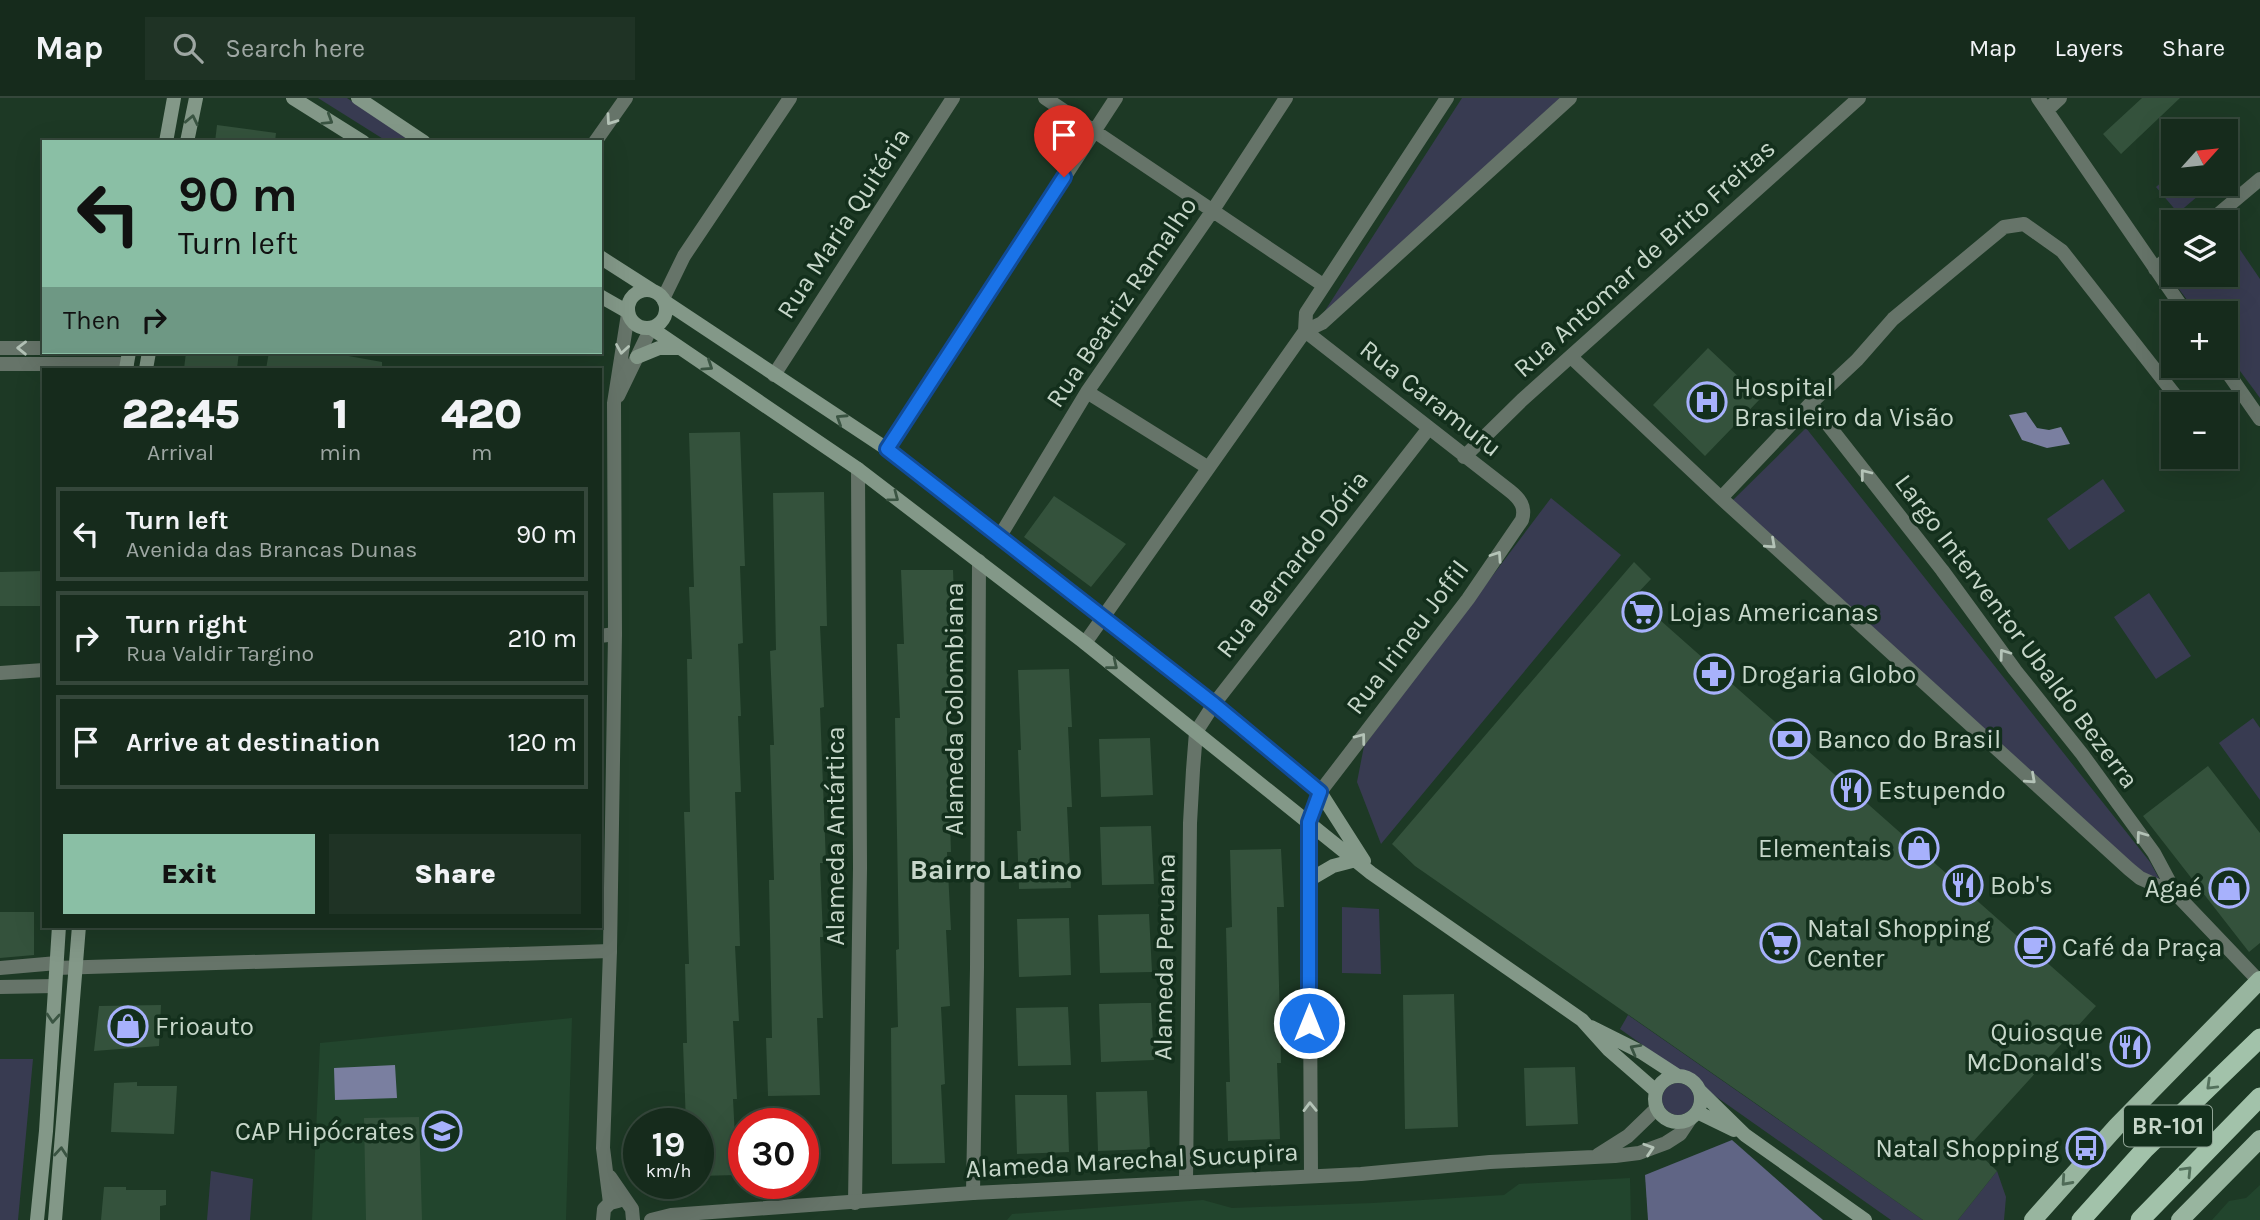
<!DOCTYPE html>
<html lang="en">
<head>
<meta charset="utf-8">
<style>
  :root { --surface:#162b1c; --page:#1f3325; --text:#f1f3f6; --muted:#9ea7a3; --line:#35473b; --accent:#8abfa5 }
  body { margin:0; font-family:Karla,sans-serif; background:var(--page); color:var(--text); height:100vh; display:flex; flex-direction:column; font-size:26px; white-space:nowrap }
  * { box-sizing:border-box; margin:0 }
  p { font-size:23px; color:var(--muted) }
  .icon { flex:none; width:38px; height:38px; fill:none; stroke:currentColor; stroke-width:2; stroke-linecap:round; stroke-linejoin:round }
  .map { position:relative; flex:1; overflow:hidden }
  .drawer { position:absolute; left:42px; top:270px; width:560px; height:560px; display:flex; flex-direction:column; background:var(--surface); border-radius:0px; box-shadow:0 7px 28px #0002,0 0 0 2px var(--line) }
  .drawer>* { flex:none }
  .guide { position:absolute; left:42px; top:42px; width:560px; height:214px; border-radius:0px; box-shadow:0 7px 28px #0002,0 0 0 2px var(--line); background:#8abfa5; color:#111; overflow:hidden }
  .needle { width:46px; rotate:63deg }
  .fabs { position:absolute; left:2161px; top:21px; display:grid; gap:14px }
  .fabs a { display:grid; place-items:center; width:77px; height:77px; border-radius:0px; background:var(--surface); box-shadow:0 7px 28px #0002,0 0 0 2px var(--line); font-size:35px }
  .speed { position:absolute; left:623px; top:1010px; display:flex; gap:14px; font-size:35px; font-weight:700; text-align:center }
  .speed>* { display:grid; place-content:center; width:91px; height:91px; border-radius:50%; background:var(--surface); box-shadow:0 7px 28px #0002,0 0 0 2px var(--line); line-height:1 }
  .speed small { font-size:18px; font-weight:400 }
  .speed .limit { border:10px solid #d22; background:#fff; color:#111 }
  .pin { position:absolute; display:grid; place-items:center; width:60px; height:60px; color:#fff; margin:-72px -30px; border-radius:50% 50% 50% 0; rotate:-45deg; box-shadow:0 0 7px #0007 }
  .pin .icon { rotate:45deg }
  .me { position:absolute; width:77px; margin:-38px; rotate:0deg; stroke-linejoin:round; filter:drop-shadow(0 0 5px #0008) }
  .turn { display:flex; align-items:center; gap:24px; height:147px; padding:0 21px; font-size:32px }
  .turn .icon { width:91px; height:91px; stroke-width:2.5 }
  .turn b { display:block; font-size:49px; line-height:60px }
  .then { display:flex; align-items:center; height:66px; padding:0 21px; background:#0003; gap:14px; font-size:26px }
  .eta { display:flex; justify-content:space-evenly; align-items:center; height:119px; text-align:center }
  .eta b { font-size:42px; font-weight:800; line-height:49px }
  .action { display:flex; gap:14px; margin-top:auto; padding:14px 21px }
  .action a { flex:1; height:80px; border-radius:0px; background:var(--accent); color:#111; font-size:28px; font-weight:800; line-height:80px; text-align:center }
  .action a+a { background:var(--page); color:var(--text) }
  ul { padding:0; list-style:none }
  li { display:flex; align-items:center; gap:21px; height:94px; margin:0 14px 10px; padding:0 7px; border:4px solid var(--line); border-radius:0px }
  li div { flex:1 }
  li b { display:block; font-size:26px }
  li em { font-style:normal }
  header { display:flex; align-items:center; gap:42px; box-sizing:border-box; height:98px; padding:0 35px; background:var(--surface); border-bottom:2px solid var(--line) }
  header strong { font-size:33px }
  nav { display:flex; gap:38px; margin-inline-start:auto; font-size:24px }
  .search { width:490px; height:63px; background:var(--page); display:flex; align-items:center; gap:18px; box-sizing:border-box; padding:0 24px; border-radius:0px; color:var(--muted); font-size:26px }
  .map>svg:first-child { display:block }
  .built { fill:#22452d }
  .green { fill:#383b51 }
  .forest { fill:#606585 }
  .water { fill:#7a7fa0 }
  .building { fill:#34523c }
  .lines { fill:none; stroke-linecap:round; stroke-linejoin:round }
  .minor { stroke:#667469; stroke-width:14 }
  .tertiary { stroke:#667469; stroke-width:14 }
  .secondary { stroke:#839888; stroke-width:14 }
  .primary { stroke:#98b59f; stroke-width:18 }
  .trunk { stroke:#a2c2aa; stroke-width:19 }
  .oneway { stroke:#3a5442 }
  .oneway2 { stroke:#b4c3b7 }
  .oneway3 { stroke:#53715c }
  .oneway4 { stroke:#4f6b57 }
  .route-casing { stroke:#114b97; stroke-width:18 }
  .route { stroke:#1a73e8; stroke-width:12 }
  .labels { text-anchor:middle; stroke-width:7; stroke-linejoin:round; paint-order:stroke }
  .shield { fill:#132f1c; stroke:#91a596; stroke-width:2 }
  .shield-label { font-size:24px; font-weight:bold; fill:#c7d7ca }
  .street-label { font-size:26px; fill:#c7d7ca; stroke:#132f1c }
  .poi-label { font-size:26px; fill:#c7d7ca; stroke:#132f1c; text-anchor:start }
  .neighbourhood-label { font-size:28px; font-weight:bold; fill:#c7d7ca; stroke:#132f1c }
</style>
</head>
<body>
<header>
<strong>Map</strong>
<div class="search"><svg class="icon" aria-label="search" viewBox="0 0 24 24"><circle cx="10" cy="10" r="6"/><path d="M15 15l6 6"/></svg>Search here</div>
<nav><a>Map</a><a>Layers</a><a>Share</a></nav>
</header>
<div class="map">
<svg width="2260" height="1122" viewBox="0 0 2260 1122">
  <rect width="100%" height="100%" fill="#1d3925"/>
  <path class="built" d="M572,920L566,1122H312L320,945Z
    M1630,1080L1631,1122H1007L1012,1116L1203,1102L1232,1110L1373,1105L1504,1097L1519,1086Z
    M2260,1087V1122H2212L2229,1103L2246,1100Z"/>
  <path class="green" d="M318,0H347L413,44H388Z
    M1462,0H1560L1319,222Z
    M2173,74L2174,86H2212L2178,115L2156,89Z
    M2226,131L2260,181V300L2226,254V215H2197L2166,174L2173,168L2174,177H2226Z
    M1806,330L2150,764L2161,784L2144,777L1732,403Z
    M2103,381L2125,413L2069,452L2047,421Z
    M1551,400L1621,457L1381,746L1357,684L1364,648Z
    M2149,495L2191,558L2156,581L2114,519Z
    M2253,620L2260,630V702L2219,645Z
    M1342,809L1379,811L1381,876L1342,875Z
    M1628,917L1923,1122H1891L1620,931Z
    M0,961H33L18,1122H0Z
    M1662 1001a16 16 0 1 1 32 0a16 16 0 1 1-32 0Z
    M211,1073L253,1081L250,1122H207Z
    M1997,1073L2006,1099L2004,1122H1958Z"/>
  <path class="forest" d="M1732,1042L1823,1122H1648L1645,1077Z"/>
  <path class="water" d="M2026,314L2037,330L2049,332L2061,329L2070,346L2047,350L2022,342L2009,317Z
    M395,967L397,1000L335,1002L334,970Z"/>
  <path class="building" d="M2142,0H2180L2121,56L2103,36Z
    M217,27L276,35L275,44H215Z
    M1708,250L1761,300L1705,358L1653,307Z
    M186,254H239L237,271H184Z
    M269,254H326L382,264V271H266Z
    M740,334L745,468H740L743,545L738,546L741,618H738L741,694H735L740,848H735L739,923H733L737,1001H733L737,1077L698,1078V1026H686L683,945H687L685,866H689L684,714H690L687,561H692L689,489H694L689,335Z
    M824,394L827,528H820L824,609L820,610L826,765H820L823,839H820L823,920H817L820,997L768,998L766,940H772L769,782H774L770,647H774L770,553L776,552L773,395Z
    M1054,398L1126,446L1091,489L1024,439Z
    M1634,464L1651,481L1634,499L2096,908L1970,1047L1997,1073L1958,1122H1923L1415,768L1392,746Z
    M901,472H953L955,529H948L952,603H946L951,754H947L951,832H946L950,908L941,909L945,986L941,987L945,1065L892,1066L891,930L898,929L896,852L899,851L895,620H900L897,546H904Z
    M44,473V508H0V474Z
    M1069,571L1072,629H1068L1072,709H1067L1071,790L1019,791L1017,733H1021L1018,652H1021L1018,572Z
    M1150,640L1153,697L1101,699L1099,641Z
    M2208,668L2260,735V845L2249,854L2143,718Z
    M1151,728L1154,786L1102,787L1100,729Z
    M1281,751L1284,809H1277L1281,965H1277L1280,1041L1228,1043L1226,984H1230L1226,830L1232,829L1230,752Z
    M0,814H34V857L0,860Z
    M1149,816L1152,874L1100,875L1098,817Z
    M1069,820L1071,877L1019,879L1017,821Z
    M1454,896L1458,1029L1405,1031L1403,897Z
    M1142,905H1151L1154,962L1101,964L1099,906Z
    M161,907L159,948L94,953L99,908Z
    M1068,909L1071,967L1018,968L1016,910Z
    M1575,969L1578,1026L1526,1028L1524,970Z
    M137,984V988H177L174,1036L111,1034L114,985Z
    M1147,993L1150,1051L1098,1053L1096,994Z
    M1015,997H1067L1069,1054L1017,1056Z
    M419,1019L422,1122H366L364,1020Z
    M104,1089H126V1092H166V1107L160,1108V1122H101Z"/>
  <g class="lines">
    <path class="minor" d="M1045,0L1323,187
      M2038,0L2186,215
      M2047,12L2060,0
      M2209,124L2260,81
      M2155,171L2174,155
      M663,201L684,158L790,0
      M0,250H44
      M1571,259L1721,400L2129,771L2140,780L2176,796
      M0,266H127
      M2223,268L2260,321
      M774,277L953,0
      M1087,294L1207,369
      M1811,305L1942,472L2015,572L2082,656L2154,755L2176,796L2259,883
      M887,351L1116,0
      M1464,359L1522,302L1859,0
      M1721,400L1811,305L1857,262L1893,221L2004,129L2024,126L2062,153L2182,306
      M1000,438L1087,294L1213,112L1286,0
      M600,538L615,536
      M1085,545L1305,233L1306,215L1447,0
      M0,575L44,572
      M0,870L57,865
      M56,870L610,853
      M0,889L55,888
      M1311,1077L1309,724L1320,694L1468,501L1522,422C1526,409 1520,401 1510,393L1305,233L1322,225L1570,0
      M1186,1084L1190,725L1193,672L1196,634L1214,606L1429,330
      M973,1095L977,870L979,463
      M855,1105L860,770L858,371"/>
    <path class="tertiary" d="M595,44L626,0
      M618,298L651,230
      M1598,1057L1628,1038L1657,1010
      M610,1079L632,1111L633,1122
      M610,1105L603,1050L610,853L615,536L614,305L628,216
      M603,1122L604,1111L610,1105L618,1103
      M651,1122L671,1117L973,1095L1361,1076L1490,1064L1615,1058L1639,1055L1666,1045L1680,1036L1690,1021"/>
    <path class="secondary" d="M293,0L363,44
      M358,0L424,44
      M166,44L174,0
      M187,44L196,0
      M600,159L653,193
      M628 211a19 19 0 1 1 38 0a19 19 0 1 1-38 0Z
      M600,198L628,214
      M664,203L887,351L1214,606L1320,694L1364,763
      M651,230L858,371L1085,545L1371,775L1582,922L1609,952L1656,993
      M637,259L659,250H679
      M126,271L129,254
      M146,271L149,254
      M1309,782L1333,768L1356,762
      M1591,929L1641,954L1678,978
      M1655 1001a23 23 0 1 1 46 0a23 23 0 1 1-46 0Z
      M1700,993L1745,1037L1865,1122
      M1697,1014L1734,1032
      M37,1122L46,1033L59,828
      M55,1122L79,828"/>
    <path class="primary" d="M2033,1122L2117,1028L2260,882
      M2180,1122L2260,1041"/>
    <path class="trunk" d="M2081,1122L2145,1051L2260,940
      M2140,1122L2260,999"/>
  </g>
  <defs><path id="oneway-chevron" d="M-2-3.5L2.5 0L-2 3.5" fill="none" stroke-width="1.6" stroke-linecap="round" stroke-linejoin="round" transform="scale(1.75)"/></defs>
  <g class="oneway">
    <use href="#oneway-chevron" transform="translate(192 22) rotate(-78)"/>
    <use href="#oneway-chevron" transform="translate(328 22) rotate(32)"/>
    <use href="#oneway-chevron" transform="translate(708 268) rotate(34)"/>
    <use href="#oneway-chevron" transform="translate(841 321) rotate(-147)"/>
    <use href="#oneway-chevron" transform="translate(894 399) rotate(37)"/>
    <use href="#oneway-chevron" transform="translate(1113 567) rotate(39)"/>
    <use href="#oneway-chevron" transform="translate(53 920) rotate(94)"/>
    <use href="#oneway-chevron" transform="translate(1635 951) rotate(-151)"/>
    <use href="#oneway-chevron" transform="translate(61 1054) rotate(-85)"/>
  </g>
  <g class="oneway2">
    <use href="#oneway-chevron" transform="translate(611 22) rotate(125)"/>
    <use href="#oneway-chevron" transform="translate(22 250) rotate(-179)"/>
    <use href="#oneway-chevron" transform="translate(622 251) rotate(99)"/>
    <use href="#oneway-chevron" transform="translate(1865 376) rotate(-128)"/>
    <use href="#oneway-chevron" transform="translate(1771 446) rotate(42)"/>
    <use href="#oneway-chevron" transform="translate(1497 458) rotate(-56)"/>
    <use href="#oneway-chevron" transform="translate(2004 556) rotate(-126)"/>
    <use href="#oneway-chevron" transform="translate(1361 640) rotate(-53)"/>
    <use href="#oneway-chevron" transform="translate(2031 681) rotate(42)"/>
    <use href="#oneway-chevron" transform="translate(2141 738) rotate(-126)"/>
    <use href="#oneway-chevron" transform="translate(1310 1009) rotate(-91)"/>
    <use href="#oneway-chevron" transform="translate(1649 1051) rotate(-18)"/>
  </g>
  <g class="oneway3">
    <use href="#oneway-chevron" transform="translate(2211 987) rotate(136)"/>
    <use href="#oneway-chevron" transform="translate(2187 1073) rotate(-46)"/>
  </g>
  <use class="oneway4" href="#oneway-chevron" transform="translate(2066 1083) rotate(132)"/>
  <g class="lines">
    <g class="route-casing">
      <path id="route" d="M1064,79L887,351L1214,606L1320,694L1309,724V925"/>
    </g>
    <use href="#route" class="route"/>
  </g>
  <defs>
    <g id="hospital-ring" transform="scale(2.0125)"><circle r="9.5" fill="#132f1c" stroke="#a7b1fc" stroke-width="1.5"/><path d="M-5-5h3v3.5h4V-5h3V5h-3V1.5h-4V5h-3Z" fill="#a7b1fc"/></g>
    <g id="supermarket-ring" transform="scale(2.0125)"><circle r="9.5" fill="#132f1c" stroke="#a7b1fc" stroke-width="1.5"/><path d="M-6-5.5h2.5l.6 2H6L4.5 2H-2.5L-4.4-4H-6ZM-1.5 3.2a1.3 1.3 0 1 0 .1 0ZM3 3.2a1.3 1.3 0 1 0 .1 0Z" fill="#a7b1fc"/></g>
    <g id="pharmacy-ring" transform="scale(2.0125)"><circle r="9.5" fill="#132f1c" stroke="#a7b1fc" stroke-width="1.5"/><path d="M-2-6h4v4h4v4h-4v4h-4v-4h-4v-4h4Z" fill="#a7b1fc"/></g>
    <g id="bank-ring" transform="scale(2.0125)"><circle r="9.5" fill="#132f1c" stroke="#a7b1fc" stroke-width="1.5"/><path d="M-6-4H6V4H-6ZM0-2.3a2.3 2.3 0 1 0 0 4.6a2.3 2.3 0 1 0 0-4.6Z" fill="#a7b1fc"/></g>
    <g id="restaurant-ring" transform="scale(2.0125)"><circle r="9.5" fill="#132f1c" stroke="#a7b1fc" stroke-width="1.5"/><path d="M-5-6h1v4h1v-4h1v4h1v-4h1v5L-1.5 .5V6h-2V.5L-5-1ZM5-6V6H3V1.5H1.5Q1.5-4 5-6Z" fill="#a7b1fc"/></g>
    <g id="shop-ring" transform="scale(2.0125)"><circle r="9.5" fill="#132f1c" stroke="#a7b1fc" stroke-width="1.5"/><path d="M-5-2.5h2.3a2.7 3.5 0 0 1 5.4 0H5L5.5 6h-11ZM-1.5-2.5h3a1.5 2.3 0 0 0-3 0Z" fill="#a7b1fc"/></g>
    <g id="cafe-ring" transform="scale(2.0125)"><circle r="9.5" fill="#132f1c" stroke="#a7b1fc" stroke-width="1.5"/><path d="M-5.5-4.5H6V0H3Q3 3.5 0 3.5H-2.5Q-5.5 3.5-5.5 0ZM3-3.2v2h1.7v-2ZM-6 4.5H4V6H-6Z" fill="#a7b1fc"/></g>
    <g id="school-ring" transform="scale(2.0125)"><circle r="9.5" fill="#132f1c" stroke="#a7b1fc" stroke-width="1.5"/><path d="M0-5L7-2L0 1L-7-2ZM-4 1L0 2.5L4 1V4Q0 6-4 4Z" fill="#a7b1fc"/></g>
    <g id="bus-ring" transform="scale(2.0125)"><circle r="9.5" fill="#132f1c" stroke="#a7b1fc" stroke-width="1.5"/><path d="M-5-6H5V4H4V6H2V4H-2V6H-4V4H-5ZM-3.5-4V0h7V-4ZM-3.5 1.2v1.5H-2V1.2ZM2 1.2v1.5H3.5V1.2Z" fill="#a7b1fc"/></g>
  </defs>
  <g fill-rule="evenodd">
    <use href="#hospital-ring" x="1707" y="304"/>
    <use href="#supermarket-ring" x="1642" y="514"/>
    <use href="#pharmacy-ring" x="1714" y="576"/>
    <use href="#bank-ring" x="1790" y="641"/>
    <use href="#restaurant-ring" x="1851" y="692"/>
    <use href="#shop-ring" x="1919" y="750"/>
    <use href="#restaurant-ring" x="1963" y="787"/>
    <use href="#shop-ring" x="2229" y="790"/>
    <use href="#supermarket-ring" x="1780" y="845"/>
    <use href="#cafe-ring" x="2035" y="849"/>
    <use href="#shop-ring" x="128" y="928"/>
    <use href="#restaurant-ring" x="2130" y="949"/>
    <use href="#school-ring" x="442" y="1033"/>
    <use href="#bus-ring" x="2086" y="1050"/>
  </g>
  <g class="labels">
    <rect class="shield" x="2124" y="1007.5" width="88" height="41" rx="5"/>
    <g class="shield-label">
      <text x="2168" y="1036">BR-101</text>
    </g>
    <g class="street-label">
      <text transform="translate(843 125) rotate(-57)" y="9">Rua Maria Quitéria</text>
      <text transform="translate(1644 160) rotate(-42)" y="9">Rua Antomar de Brito Freitas</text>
      <text transform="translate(1121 204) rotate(-56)" y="9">Rua Beatriz Ramalho</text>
      <text transform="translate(1431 300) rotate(38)" y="9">Rua Caramuru</text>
      <text transform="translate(1292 466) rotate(-52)" y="9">Rua Bernardo Dória</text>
      <text transform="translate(2017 533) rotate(53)" y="9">Largo Interventor Ubaldo Bezerra</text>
      <text transform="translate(1407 539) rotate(-53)" y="9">Rua Irineu Joffil</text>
      <text transform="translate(954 611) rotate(-90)" y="9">Alameda Colombiana</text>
      <text transform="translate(835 738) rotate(-90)" y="9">Alameda Antártica</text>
      <text transform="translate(1164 859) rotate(-89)" y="9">Alameda Peruana</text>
      <text transform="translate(1132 1062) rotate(-3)" y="9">Alameda Marechal Sucupira</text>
    </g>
    <g class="poi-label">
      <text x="1734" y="298">Hospital<tspan x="1734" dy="30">Brasileiro da Visão</tspan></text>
      <text x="1669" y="523">Lojas Americanas</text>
      <text x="1741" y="585">Drogaria Globo</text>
      <text x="1817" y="650">Banco do Brasil</text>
      <text x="1878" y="701">Estupendo</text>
      <text x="1892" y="759" text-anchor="end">Elementais</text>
      <text x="1990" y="796">Bob's</text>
      <text x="2202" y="799" text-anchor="end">Agaé</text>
      <text x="1807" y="839">Natal Shopping<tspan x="1807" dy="30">Center</tspan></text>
      <text x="2062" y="858">Café da Praça</text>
      <text x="155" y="937">Frioauto</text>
      <text x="2103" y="943" text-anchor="end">Quiosque<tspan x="2103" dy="30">McDonald's</tspan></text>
      <text x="415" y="1042" text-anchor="end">CAP Hipócrates</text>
      <text x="2059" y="1059" text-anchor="end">Natal Shopping</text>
    </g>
    <g class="neighbourhood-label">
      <text x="996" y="781">Bairro Latino</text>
    </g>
  </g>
</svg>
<div class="fabs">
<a><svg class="needle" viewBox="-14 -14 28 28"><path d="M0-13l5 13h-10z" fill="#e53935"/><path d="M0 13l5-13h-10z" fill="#9ea7a3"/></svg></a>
<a><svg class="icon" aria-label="layers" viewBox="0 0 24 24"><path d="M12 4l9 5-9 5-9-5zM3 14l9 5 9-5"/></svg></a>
<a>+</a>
<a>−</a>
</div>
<div class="speed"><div>19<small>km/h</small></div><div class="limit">30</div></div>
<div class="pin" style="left:1064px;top:79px;background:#d93025"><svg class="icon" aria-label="arrive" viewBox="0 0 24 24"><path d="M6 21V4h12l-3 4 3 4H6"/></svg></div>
<svg class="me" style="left:1309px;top:925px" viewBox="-20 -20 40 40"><circle r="17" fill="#1a73e8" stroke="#fff" stroke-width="3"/><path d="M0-11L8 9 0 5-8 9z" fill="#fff"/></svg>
<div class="guide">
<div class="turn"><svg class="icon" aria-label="left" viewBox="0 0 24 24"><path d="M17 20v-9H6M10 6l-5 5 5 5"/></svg><div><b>90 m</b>Turn left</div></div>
<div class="then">Then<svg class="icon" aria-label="right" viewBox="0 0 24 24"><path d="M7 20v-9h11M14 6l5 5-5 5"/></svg></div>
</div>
<section class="drawer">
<div class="eta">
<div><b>22:45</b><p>Arrival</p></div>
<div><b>1</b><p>min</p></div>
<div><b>420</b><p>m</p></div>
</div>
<ul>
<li><svg class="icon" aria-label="left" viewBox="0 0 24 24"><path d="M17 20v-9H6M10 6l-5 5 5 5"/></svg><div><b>Turn left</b><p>Avenida das Brancas Dunas</p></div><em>90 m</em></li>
<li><svg class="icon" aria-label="right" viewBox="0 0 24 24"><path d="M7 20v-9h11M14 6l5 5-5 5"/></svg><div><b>Turn right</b><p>Rua Valdir Targino</p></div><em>210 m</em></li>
<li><svg class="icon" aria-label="arrive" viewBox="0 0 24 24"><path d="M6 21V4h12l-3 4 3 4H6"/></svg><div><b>Arrive at destination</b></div><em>120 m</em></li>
</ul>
<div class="action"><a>Exit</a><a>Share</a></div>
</section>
</div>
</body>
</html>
